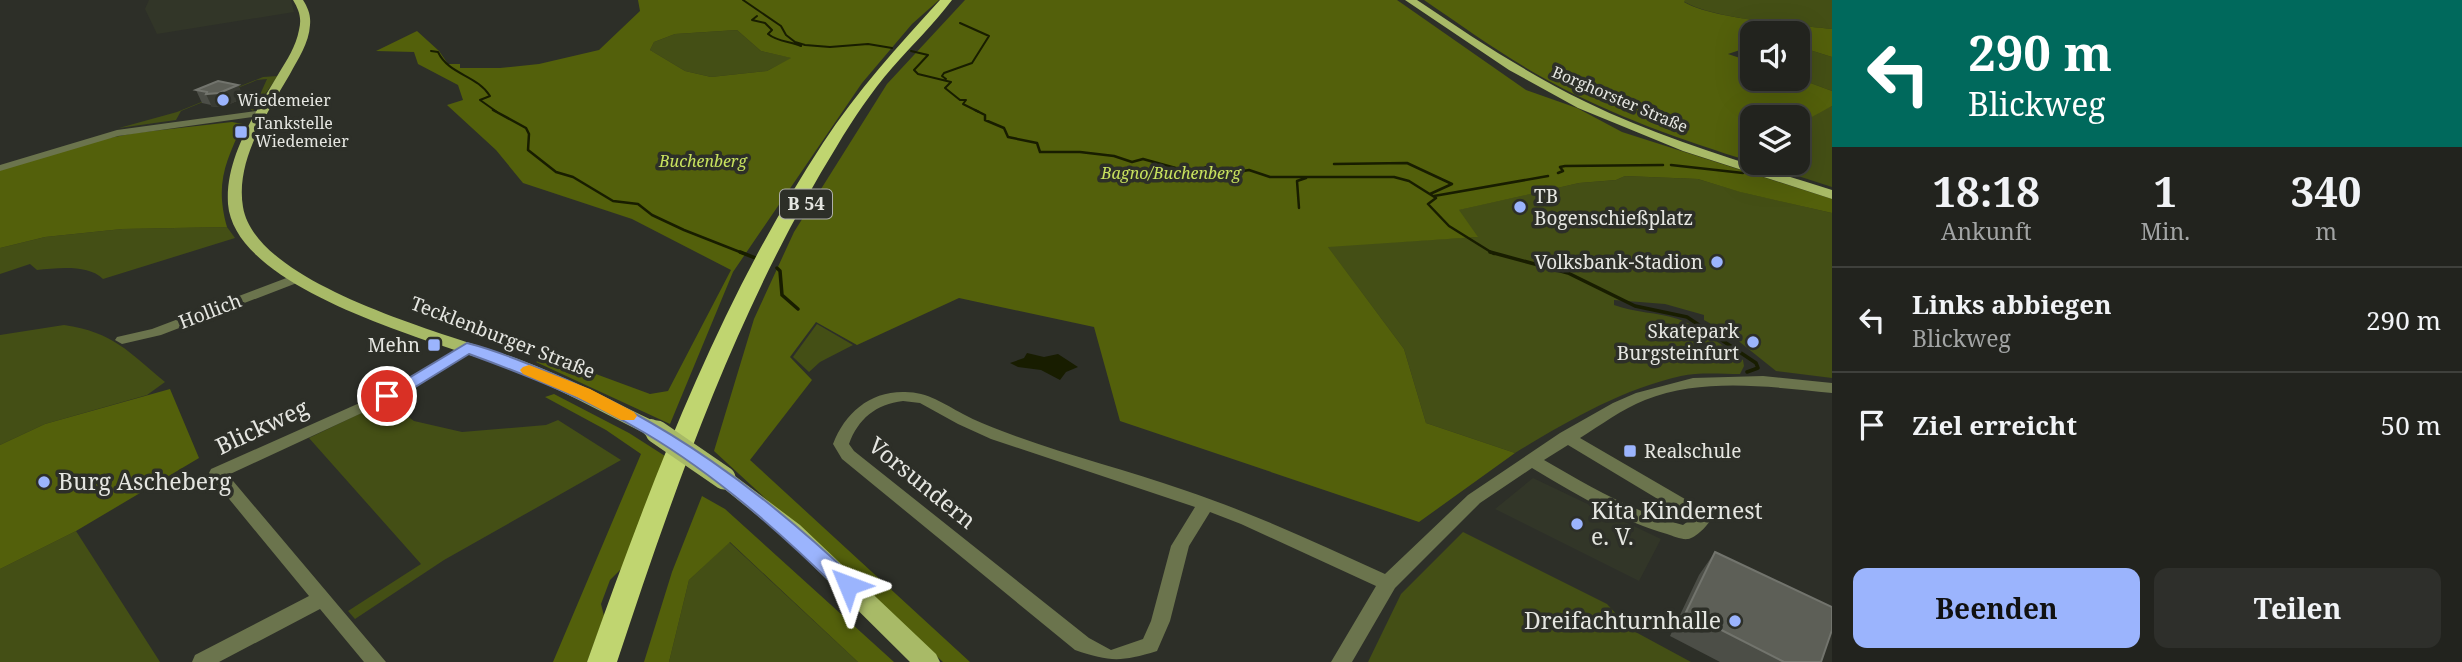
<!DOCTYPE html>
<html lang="de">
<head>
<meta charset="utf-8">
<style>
  :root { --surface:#22231e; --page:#2e2f2b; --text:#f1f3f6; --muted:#a2a4a4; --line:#3f403c; --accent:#9bb4fd }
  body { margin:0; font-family:"Noto Serif",serif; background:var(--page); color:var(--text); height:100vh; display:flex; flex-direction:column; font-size:26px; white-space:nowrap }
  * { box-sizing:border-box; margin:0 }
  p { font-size:23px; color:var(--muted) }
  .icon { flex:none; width:38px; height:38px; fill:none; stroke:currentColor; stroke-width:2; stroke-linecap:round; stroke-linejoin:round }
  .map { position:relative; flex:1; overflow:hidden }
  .panel { display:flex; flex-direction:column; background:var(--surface); width:630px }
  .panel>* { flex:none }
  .hud { background:#00695c; color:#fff; overflow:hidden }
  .tools { position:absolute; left:1740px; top:21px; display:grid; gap:14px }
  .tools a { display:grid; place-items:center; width:70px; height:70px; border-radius:14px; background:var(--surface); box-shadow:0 7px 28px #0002,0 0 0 2px var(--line); font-size:35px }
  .pin { position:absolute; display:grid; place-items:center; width:60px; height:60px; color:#fff; margin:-30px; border:4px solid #fff; border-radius:50%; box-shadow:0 2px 7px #0007 }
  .me { position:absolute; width:77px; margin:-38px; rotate:314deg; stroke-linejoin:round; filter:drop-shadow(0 0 5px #0008) }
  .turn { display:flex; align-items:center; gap:24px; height:147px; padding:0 21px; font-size:32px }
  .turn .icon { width:91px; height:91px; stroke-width:2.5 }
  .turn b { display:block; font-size:49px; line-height:60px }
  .eta { display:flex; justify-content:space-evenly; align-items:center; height:119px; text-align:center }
  .eta b { font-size:42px; font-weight:700; line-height:49px }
  .primary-button { display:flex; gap:14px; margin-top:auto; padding:14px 21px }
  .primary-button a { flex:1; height:80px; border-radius:14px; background:var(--accent); color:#111; font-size:28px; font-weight:700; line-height:80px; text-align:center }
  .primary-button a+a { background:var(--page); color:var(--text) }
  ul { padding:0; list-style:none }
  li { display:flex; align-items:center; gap:21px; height:105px; padding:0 21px; border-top:2px solid var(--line) }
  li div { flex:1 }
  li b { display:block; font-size:26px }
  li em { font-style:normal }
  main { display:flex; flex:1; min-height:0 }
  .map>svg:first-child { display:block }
  .built { fill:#323628 }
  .green { fill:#444f15 }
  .forest { fill:#53600b; fill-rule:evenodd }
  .water { fill:#181d00 }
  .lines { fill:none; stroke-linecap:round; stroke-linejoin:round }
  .stream-far2 { stroke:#181d00; stroke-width:2 }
  .stream-far1 { stroke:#181d00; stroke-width:2.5 }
  .stream { stroke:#181d00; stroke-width:3.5 }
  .minor { fill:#6b744d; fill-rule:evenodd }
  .major { fill:#a8ba67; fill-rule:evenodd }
  .highway { fill:#c0d570; fill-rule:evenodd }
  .major-bridge-far1 { stroke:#a8ba67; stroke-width:18 }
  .major-bridge { stroke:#a8ba67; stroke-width:23 }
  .wall { fill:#4c4e47 }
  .shaded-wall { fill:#393b33 }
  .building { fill:#5d5f57; stroke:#72746d; stroke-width:2 }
  .route { fill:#9bb4fd; stroke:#6575a4; stroke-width:2 }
  .slow { fill:#f59e0b }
  .poi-dot { fill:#9bb4fd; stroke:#2d2f28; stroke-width:2.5 }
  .labels { text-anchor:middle; stroke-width:7; stroke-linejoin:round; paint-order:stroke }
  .far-street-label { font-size:16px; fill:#e5e6e1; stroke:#2d2f28 }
  .far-poi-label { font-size:16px; fill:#e5e6e1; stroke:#2d2f28; text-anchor:start }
  .far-park-label { font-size:16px; font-style:italic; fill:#c8e25e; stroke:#2d2f28 }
  .shield { fill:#2d2f28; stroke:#aeafaa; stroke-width:2 }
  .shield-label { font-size:18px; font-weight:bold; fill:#e5e6e1 }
  .poi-label { font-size:19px; fill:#e5e6e1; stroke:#2d2f28; text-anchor:end }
  .street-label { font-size:19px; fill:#e5e6e1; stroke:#2d2f28 }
  .near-street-label { font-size:23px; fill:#e5e6e1; stroke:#2d2f28 }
  .near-poi-label { font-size:23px; fill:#e5e6e1; stroke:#2d2f28; text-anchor:start }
</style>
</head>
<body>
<main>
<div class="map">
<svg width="1832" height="662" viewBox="0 0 1832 662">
  <rect width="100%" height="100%" fill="#2d2f28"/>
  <path class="built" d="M149,0H291L294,12L157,34L145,9Z
    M1533,478L1661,539L1639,581L1495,509Z"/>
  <path class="green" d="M1685,0H1832V29C1797,25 1711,19 1683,1Z
    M737,30L761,51L792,58L767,71L711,77L685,71L650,50L654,42L675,34Z
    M1797,46L1832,57V91L1797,78Z
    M278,76L253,111L250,109L254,108L267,79L257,80L181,111L176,120L119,128L177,112L263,77Z
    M1832,106V187L1764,165L1766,163H1797V128L1807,117Z
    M1625,176L1698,179L1741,192L1832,213V378L1776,371L1731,335L1704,320V315L1665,304L1614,300V305C1635,313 1657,312 1678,319C1701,327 1723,347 1743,360L1744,366L1740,374C1721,374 1699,372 1681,376C1622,389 1566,422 1515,453L1426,423L1404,349L1327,246L1477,237L1458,210L1579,183L1616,180Z
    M227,227L235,238L103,279C88,264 57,268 37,270L30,264L0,274V248L45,237L122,229Z
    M817,324L853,345L820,362L809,372L793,357Z
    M64,325C113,332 129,352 165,382L147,395L45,424L0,445V335Z
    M386,401L414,421L462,432L546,425L558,420L621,460L444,560L355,619L348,611L421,564L309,438Z
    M76,531L160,662H0V569Z
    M1463,532L1607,604L1630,629L1691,662H1368L1401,594Z
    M729,542L858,662H669L689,580Z"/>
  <path class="forest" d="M638,0H939L912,24L862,83L733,272L670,424L536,362L547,356L650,394L668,391L731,270L632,219L523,183L496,150L447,105L463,100L458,85L418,64L414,52L376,51L417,31L439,51L448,64H460V68H500L539,64L599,50L640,11ZM737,30L761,51L791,58L767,71L711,77L685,71L650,50L654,42L675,34Z
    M965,0H1397L1526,90L1577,108L1622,132L1832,199V213L1740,192L1698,179L1625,176L1616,180L1579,183L1459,210L1478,237L1328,247L1404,349L1426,423L1515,453L1419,522L1120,421L1094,327L959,298L857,345L816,322L790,357L812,380L750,460L970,662H943L714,451L754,319L794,232L887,84Z
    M1424,0H1685L1684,2C1713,19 1796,25 1832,29V57L1797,46V33H1752V46L1728,54L1752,62V79L1797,78L1832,91V106L1797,125V117H1752V162C1682,140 1613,116 1549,81C1505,57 1465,28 1424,0Z
    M232,122L243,124C225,163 215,184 227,227L122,229L45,237L0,248V170L94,141L135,133Z
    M170,389L199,458L76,531L0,569V445L45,424Z
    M554,394L629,433L665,456L622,568L610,580L601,604L604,616L587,662H553L641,454L606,430L545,397Z
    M702,496L725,509L894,662H858L730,542L689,580L669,662H644L672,572Z"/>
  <path class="water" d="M1027,353L1044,357L1058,354L1078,367L1066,372L1060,380L1041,370L1018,367L1010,363L1024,358Z"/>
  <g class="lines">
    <path class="stream-far2" d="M743,0L781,26L786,35L795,42L805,45L830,47L868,44L892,48
      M757,16L752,20L765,23L772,30L768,34C778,42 789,41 801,46
      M431,51L438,52C449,75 477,75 490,96L480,100L497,112
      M911,51L928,55L914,70L918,74L951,82L945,88L960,100H966L963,104L979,112
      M946,79L942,76L944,73L972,63L989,36L960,23"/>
    <path class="stream-far1" d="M493,110L526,128L529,134L528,150L556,172L573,177L613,201L638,204L652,215L684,230L745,254
      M975,110L985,115V120L1004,128L1008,137L1037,143L1040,152H1080L1114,156L1132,162L1143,159L1201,175L1207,174L1204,168L1207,167L1227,174L1249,170L1270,177H1394L1409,181L1436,198L1428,204L1449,226L1494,254
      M1334,164L1407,163L1452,184L1430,194
      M1671,165L1743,173
      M1558,173L1563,171L1560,167L1565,166L1663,165
      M1434,196L1548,176
      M1299,208L1297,181L1306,178"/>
    <path class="stream" d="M740,252L758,259
      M1490,252L1568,273L1635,306L1687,317L1756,363L1758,368L1747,372
      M777,268L780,271L782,295L798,309"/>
    <path class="minor" d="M264,110L267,111V115L118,136L0,171V165L117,130Z
      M297,274L303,278L302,281L161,335L122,344L115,340L117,337L152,329Z
      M467,344L472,345L474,348L472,351L392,399L228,475L386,662H364L320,609L219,662H192L195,655L309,596L211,477L209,473L211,469L382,393Z
      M1763,376L1832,383V393C1771,387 1704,377 1645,400C1622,409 1601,425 1580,438L1709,513L1712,518C1708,525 1696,538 1688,539C1682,540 1673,536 1667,534C1619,520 1575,494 1532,468L1480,503L1395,588L1352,662H1331L1376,586L1241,524L1210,512L1189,546L1170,621L1157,651C1121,662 1110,662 1075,650L842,459L833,444C845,413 870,391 905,392C928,392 944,404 963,414C976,421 989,426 1002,431C1062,454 1124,469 1184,490C1253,513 1319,544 1385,574L1468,495L1560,433L1613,403L1636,393L1693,378ZM903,401L920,403L958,424L991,439L1195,507L1171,546L1151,621L1143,639L1111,650L1089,638L854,451L849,444C858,419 876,404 903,401ZM1568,445L1691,519L1683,525C1633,512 1589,486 1544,460Z"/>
    <path class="major" d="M293,0H303C308,8 311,15 310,25C309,43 298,59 290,74C268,112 235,160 243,207C256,286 452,335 518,359C566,377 612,401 658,423L661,428L658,433H644C598,410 553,385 505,367C438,342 235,291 228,204C225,157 256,112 279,73C287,60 296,46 299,30C302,18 299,10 293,0Z
      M1405,0H1417C1472,37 1526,73 1586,102C1664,140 1749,164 1832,190V199L1683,151L1578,108L1509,70Z
      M724,471L731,473L800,525L936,654L940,662H910L784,537L717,483L714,478L717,473Z"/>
    <path class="highway" d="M940,0H952C934,24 912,45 892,68C872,91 853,119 837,146C738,306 676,484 617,662H587C651,483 718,303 823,143C857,91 898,46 940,0Z"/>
    <path class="major-bridge-far1" d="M651,428L660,434"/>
    <path class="major-bridge" d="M657,432L724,478"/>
  </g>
  <path class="wall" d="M238,85L244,98L225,106L212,107L211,105L202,103L196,90Z
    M1715,552L1821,662H1720L1670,636L1699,575Z"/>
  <path class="shaded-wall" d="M238,85L244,98L225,106L212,107L206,94Z"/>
  <path class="building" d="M218,81L238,85L219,93L206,94L207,92L196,90Z
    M1715,552L1832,607V630L1821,662H1784L1686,612Z"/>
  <path class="route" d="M467,343C495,350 522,361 548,372C667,421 762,491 855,579L859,585L855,591L848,593L840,591C781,533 716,475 645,433C589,400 529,376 469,354L394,400H381L379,396Z"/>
  <path class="slow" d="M529,365L590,389L634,412L637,416L634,420H621L577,397L523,374L520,370L523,367Z"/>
  <g class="poi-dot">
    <circle cx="223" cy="100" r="7"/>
    <rect x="234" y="125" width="14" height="14" rx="3.5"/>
    <circle cx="1520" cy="207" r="7"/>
    <circle cx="1717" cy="262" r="7"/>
    <circle cx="1753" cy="342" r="7"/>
    <rect x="427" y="338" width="14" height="14" rx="3.5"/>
    <rect x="1623" y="444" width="14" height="14" rx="3.5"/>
    <circle cx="44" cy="482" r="7"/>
    <circle cx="1577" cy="524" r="7"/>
    <circle cx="1735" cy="621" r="7"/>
  </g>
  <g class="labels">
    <g class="far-street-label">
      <text transform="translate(1620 99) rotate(23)" y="6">Borghorster Straße</text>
    </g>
    <g class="far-poi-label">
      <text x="237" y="106">Wiedemeier</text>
      <text x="255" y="129">Tankstelle<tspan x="255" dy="18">Wiedemeier</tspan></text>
    </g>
    <g class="far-park-label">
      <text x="703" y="167">Buchenberg</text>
      <text x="1171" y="179">Bagno/Buchenberg</text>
    </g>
    <rect class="shield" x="780" y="189.5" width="52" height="29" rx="5"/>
    <g class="shield-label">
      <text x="806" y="210">B 54</text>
    </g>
    <g class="poi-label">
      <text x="1534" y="203" text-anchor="start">TB<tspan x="1534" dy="22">Bogenschießplatz</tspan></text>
      <text x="1703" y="269">Volksbank-Stadion</text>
      <text x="1739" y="338">Skatepark<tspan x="1739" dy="22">Burgsteinfurt</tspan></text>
      <text x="420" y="352">Mehn</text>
      <text x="1644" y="458" text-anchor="start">Realschule</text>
    </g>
    <g class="street-label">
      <text transform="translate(210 311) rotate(-21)" y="7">Hollich</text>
      <text transform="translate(503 337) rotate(21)" y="7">Tecklenburger Straße</text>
    </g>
    <g class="near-street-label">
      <text transform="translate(262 427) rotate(-25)" y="8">Blickweg</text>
      <text transform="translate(922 483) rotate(39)" y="8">Vorsundern</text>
    </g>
    <g class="near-poi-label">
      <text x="58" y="490">Burg Ascheberg</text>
      <text x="1591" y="519">Kita Kindernest<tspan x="1591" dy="26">e. V.</tspan></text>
      <text x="1721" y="629" text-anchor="end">Dreifachturnhalle</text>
    </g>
  </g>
</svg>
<div class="tools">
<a><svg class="icon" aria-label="sound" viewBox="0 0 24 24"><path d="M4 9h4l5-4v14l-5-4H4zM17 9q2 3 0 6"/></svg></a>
<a><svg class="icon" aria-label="layers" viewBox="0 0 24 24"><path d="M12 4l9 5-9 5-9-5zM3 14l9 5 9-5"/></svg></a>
</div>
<div class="pin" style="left:387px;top:396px;background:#d93025"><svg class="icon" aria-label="arrive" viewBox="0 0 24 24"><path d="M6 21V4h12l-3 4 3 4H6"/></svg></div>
<svg class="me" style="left:848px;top:585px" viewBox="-20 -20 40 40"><path d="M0-17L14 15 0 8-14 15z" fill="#9bb4fd" stroke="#fff" stroke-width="4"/></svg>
</div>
<section class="panel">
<div class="hud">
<div class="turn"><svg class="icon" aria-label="left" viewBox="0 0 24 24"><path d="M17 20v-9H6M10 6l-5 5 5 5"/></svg><div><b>290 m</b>Blickweg</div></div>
</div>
<div class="eta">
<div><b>18:18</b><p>Ankunft</p></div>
<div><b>1</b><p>Min.</p></div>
<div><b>340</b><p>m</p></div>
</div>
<ul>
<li><svg class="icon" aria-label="left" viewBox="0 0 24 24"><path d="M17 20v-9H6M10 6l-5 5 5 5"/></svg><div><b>Links abbiegen</b><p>Blickweg</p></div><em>290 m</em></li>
<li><svg class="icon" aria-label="arrive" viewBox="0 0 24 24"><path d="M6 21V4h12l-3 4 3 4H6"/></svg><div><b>Ziel erreicht</b></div><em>50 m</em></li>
</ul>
<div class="primary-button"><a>Beenden</a><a>Teilen</a></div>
</section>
</main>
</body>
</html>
